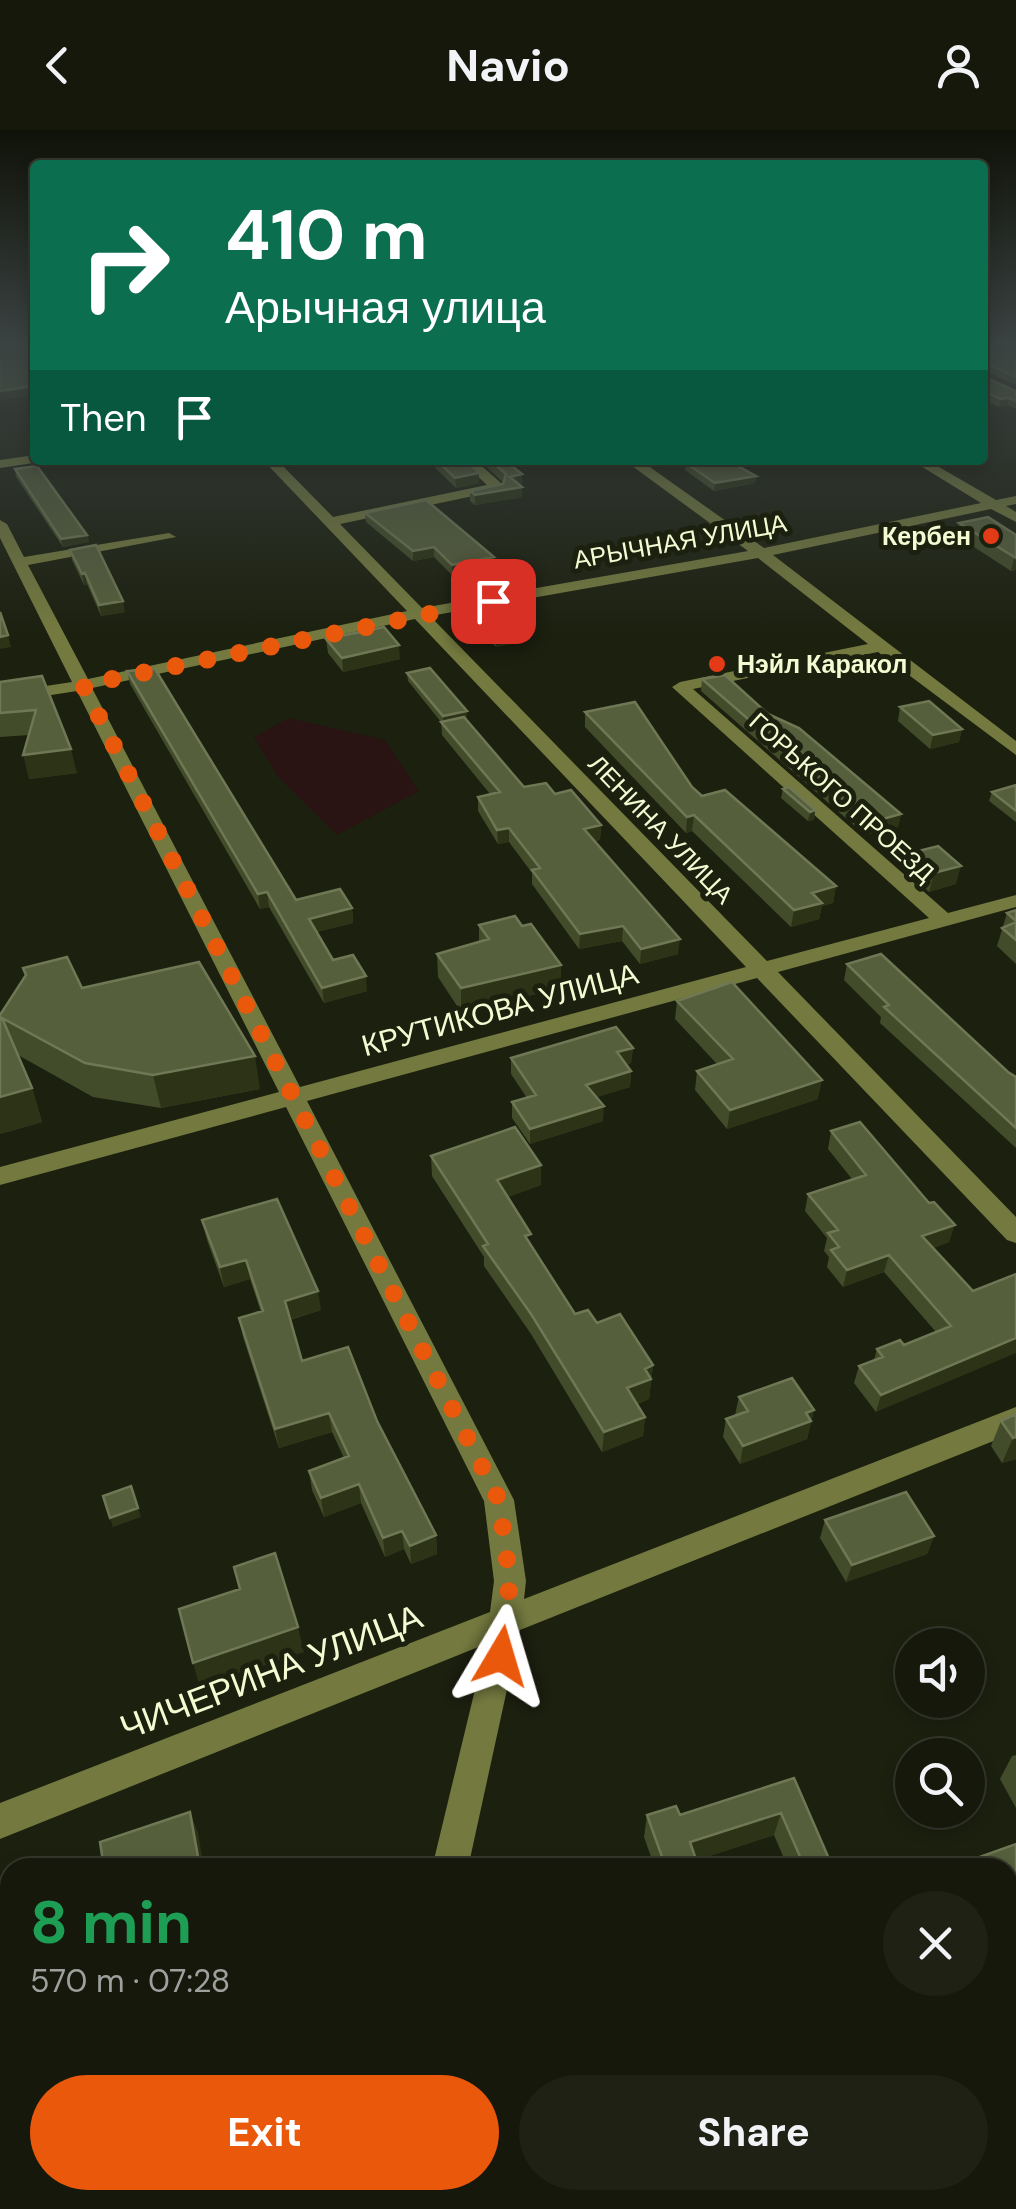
<!DOCTYPE html>
<html lang="en">
<head>
<meta charset="utf-8">
<style>
  :root { --surface:#15180b; --page:#1e2114; --text:#f1f3f6; --muted:#9da09d; --line:#34372c; --accent:#ea580c }
  body { margin:0; font-family:"DM Sans",sans-serif; background:var(--page); color:var(--text); height:100vh; display:flex; flex-direction:column; font-size:38px; white-space:nowrap }
  * { box-sizing:border-box; margin:0 }
  p { font-size:32px; color:var(--muted) }
  .icon { flex:none; width:55px; height:55px; fill:none; stroke:currentColor; stroke-width:2; stroke-linecap:round; stroke-linejoin:round }
  .map { position:relative; flex:1; overflow:hidden }
  .sheet { position:absolute; left:0px; top:1728px; width:1018px; height:352px; display:flex; flex-direction:column; background:var(--surface); border-radius:30px 30px 0 0; box-shadow:0 5px 15px #0003,0 0 0 2px var(--line) }
  .sheet>* { flex:none }
  .hud { position:absolute; left:30px; top:30px; width:958px; height:305px; border-radius:10px; box-shadow:0 5px 15px #0003,0 0 0 2px var(--line); background:#0b6e4f; color:#fff; overflow:hidden }
  .fabs { position:absolute; left:895px; top:1498px; display:grid; gap:20px }
  .fabs a { display:grid; place-items:center; width:90px; height:90px; border-radius:50%; background:var(--surface); box-shadow:0 5px 15px #0003,0 0 0 2px var(--line); font-size:50px }
  .pin { position:absolute; display:grid; place-items:center; width:85px; height:85px; color:#fff; margin:-42px; border-radius:20px; box-shadow:0 5px 15px #0006 }
  .me { position:absolute; width:110px; margin:-55px; rotate:7deg; stroke-linejoin:round; filter:drop-shadow(0 0 8px #0008) }
  .turn { display:flex; align-items:center; gap:35px; height:210px; padding:0 30px; font-size:45px }
  .turn .icon { width:130px; height:130px; stroke-width:2.5 }
  .turn b { display:block; font-size:70px; line-height:85px }
  .then { display:flex; align-items:center; height:95px; padding:0 30px; background:#0003; gap:20px; font-size:38px }
  .round { display:grid; place-items:center; flex:none; width:105px; height:105px; border-radius:52px; background:var(--page) }
  .summary { display:flex; align-items:center; justify-content:space-between; height:170px; padding:0 30px }
  h1 { font-size:60px; font-weight:700; line-height:75px; color:#1e9e55 }
  .primary-button { display:flex; gap:20px; margin-top:auto; padding:20px 30px }
  .primary-button a { flex:1; height:115px; border-radius:60px; background:var(--accent); color:#fff; font-size:40px; font-weight:700; line-height:115px; text-align:center }
  .primary-button a+a { background:var(--page); color:var(--text) }
  header { display:flex; justify-content:space-between; align-items:center; height:130px; padding:0 30px; background:var(--surface); font-size:45px; font-weight:700 }
  .map>svg:first-child { display:block }
  .green { fill:#291413 }
  .lines { fill:none; stroke-linecap:round; stroke-linejoin:round }
  .minor { fill:#747a3f; fill-rule:evenodd }
  .wall { fill:#434c2a }
  .shaded-wall { fill:#2c3317 }
  .building { fill:#565f3c; stroke:#6f7754; stroke-width:2.5 }
  .route { stroke:#ea580c; stroke-width:18; stroke-dasharray:0 32.4 }
  .poi-dot { fill:#e33a17; stroke:#1c200f; stroke-width:4 }
  .labels { text-anchor:middle; stroke-width:10; stroke-linejoin:round; paint-order:stroke }
  .far-poi-label { font-size:25px; font-weight:bold; fill:#f3fbd3; stroke:#1c200f; text-anchor:end }
  .far-street-label { font-size:25px; fill:#f3fbd3; stroke:#1c200f }
  .street-label { font-size:30px; fill:#f3fbd3; stroke:#1c200f }
  .near-street-label { font-size:35px; fill:#f3fbd3; stroke:#1c200f }
</style>
</head>
<body>
<header><svg class="icon" aria-label="back" viewBox="0 0 24 24"><path d="M15 5l-7 7 7 7"/></svg>Navio<svg class="icon" aria-label="person" viewBox="0 0 24 24"><circle cx="12" cy="8" r="4"/><path d="M4 21q1-7 8-7t8 7"/></svg></header>
<div class="map">
<svg width="1016" height="2079" viewBox="0 0 1016 2079">
  <rect width="100%" height="100%" fill="#1c200f"/>
  <path class="green" d="M289,588L385,610L419,661L337,705L278,647L254,607Z"/>
  <g class="lines">
    <path class="minor" d="M35,325L40,332L0,338V330Z
      M263,330H277L333,387L487,355L460,330H475L502,354V360L497,361L340,394L422,478L748,421L624,330H640L764,418L981,373L911,330H927L996,370L1016,366V374L1006,376L1016,382V392L991,379L773,425L1016,611V625L878,522L693,559L948,783L1016,765V777L778,842L1016,1087V1113L1007,1110L757,848L307,971L514,1370L526,1451L524,1469L1016,1277V1302L520,1500L468,1738H432L486,1514L0,1709V1673L490,1482L494,1451L484,1371L286,977L0,1055V1037L279,962L77,561L0,573V563L72,552L0,408V390L7,394L24,427L169,403L176,407L28,435L88,549L407,481ZM758,428L868,514L680,552L672,557L929,788L767,831L430,486ZM415,489L746,837L300,957L92,558Z
      M1016,1870V1910L1008,1913V1874Z
      M375,2070H598L594,2079H371Z"/>
  </g>
  <path class="wall" d="M982,214H1016V255L984,241Z
    M982,246L1016,261V279L1008,275L999,277L982,269Z
    M427,330H466L479,353L456,358Z
    M479,330H509V334L522,344V354L519,355L522,367L475,375L470,371V361L503,354V352Z
    M686,333L756,346L755,353L714,361L685,340Z
    M15,339L87,405L89,412L63,417L16,347Z
    M365,383L494,427V437L452,445L434,427L413,431L366,392Z
    M959,393L1016,405V440L1011,441L957,406Z
    M70,420L125,482L101,486L87,454L84,455L72,430Z
    M475,478L530,493V510L496,517L475,495Z
    M326,509L400,529L343,542L328,523Z
    M127,541L296,770L352,778L353,793L316,802L333,830L367,861L324,873L269,777L260,779L130,554Z
    M407,543L467,590L524,657L555,664L601,695L600,710L594,711L678,824L640,834L622,811L579,819L532,754V743L509,712L498,714L478,681V667L490,664L442,605L441,592L408,551Z
    M42,546L77,643L29,649V605L0,607V552Z
    M702,549L768,584L901,684L898,697L865,705L701,561Z
    M900,577L962,599L959,612L930,619L898,591Z
    M585,582L702,666L836,756L833,773L822,776L819,789L791,797L692,701L686,703L585,597Z
    M1016,654V692L989,671L992,662Z
    M783,659L815,680L814,690L808,691L781,668Z
    M910,723L956,754L929,762L906,741Z
    M1016,780V834L997,816L1007,783Z
    M479,795L561,858L461,882L438,847L437,824L479,812Z
    M847,834L1016,947V1018L880,893L881,887L844,850Z
    M23,838L82,858L260,959L161,978L93,967L18,925L32,958L42,992L0,1004V885L26,846Z
    M677,871L818,969L727,999L695,960L697,941L717,934L675,889Z
    M633,918L631,933L626,935L631,941L630,957L596,967L603,991L530,1014L512,988V972L527,968L511,944V928Z
    M831,1001L949,1112L933,1118L973,1161L1016,1144L876,1282L854,1253L859,1236L874,1230L877,1219L904,1215L936,1202L884,1142L843,1157L827,1137L829,1127L824,1121L827,1108L805,1081L808,1064L852,1049L828,1019Z
    M431,1026L541,1035V1055L507,1067L531,1116L575,1184L597,1193L653,1235L649,1269L637,1274L645,1287L643,1306L602,1322L531,1204L484,1136V1127L432,1046Z
    M202,1090L321,1180L290,1190L302,1231L377,1291L436,1405L437,1424L411,1434L404,1419L385,1427L361,1373L324,1387L312,1360L309,1341L344,1328L332,1302L279,1318L243,1207L239,1188L261,1182L250,1149L224,1157L207,1110Z
    M739,1267L814,1280L807,1309L740,1334L723,1307L726,1289L735,1285Z
    M1016,1284V1329L1002,1333L991,1316L1001,1291Z
    M825,1390L934,1406L927,1424L846,1452L820,1408Z
    M1016,1625V1678L1000,1649L1012,1626Z
    M794,1648L833,1738H788L774,1705L697,1730L699,1738H655L644,1707L647,1685H680Z"/>
  <path class="shaded-wall" d="M35,256V265L0,270V261Z
    M1009,268L1008,275L999,277L1000,269Z
    M479,343V353L456,358L455,348Z
    M522,344V354L510,356V347Z
    M756,346L755,353L714,361L715,353Z
    M522,357V367L475,375V365Z
    M87,405L89,412L63,417L61,409Z
    M434,417V427L413,431V421Z
    M494,427V437L452,445V435Z
    M1014,428H1016V440L1011,441Z
    M85,443L87,454L84,455L82,444Z
    M123,471L125,482L101,486L99,475Z
    M530,493V510L496,517V500Z
    M8,505L11,517L0,519V507Z
    M399,515L400,529L343,542L342,528Z
    M467,581V590L444,595L443,586Z
    M962,599L959,612L930,619L933,605Z
    M71,619L77,643L29,649L23,625Z
    M815,680L814,690L808,691L810,682Z
    M901,684L898,697L865,705L868,693Z
    M694,685L692,701L686,703L687,687Z
    M601,695L600,710L583,714L584,699Z
    M509,698V712L498,714L497,700Z
    M961,736L956,754L929,762L934,743Z
    M836,756L833,773L822,776L819,789L791,797L794,780L812,763Z
    M267,762L269,777L260,779L258,764Z
    M352,778L353,793L310,804L309,789Z
    M623,796L622,811L579,819L580,804Z
    M680,809L678,824L640,834L641,819Z
    M561,835V858L461,882V858Z
    M366,846L367,861L324,873L322,858Z
    M633,918L631,933L616,938L617,922Z
    M255,926L260,959L161,978L153,945Z
    M631,941L630,957L585,971L586,955Z
    M822,950L818,969L727,999L730,980Z
    M32,958L42,992L0,1004V967Z
    M604,976L603,991L530,1014V999Z
    M541,1035V1055L497,1071V1050Z
    M955,1095L949,1112L917,1123L922,1106Z
    M889,1125L884,1142L843,1157L847,1140Z
    M246,1130L250,1149L224,1157L220,1137Z
    M318,1161L321,1180L288,1190L285,1171Z
    M1016,1208V1223L876,1282L881,1265Z
    M653,1235L649,1269L625,1278L627,1258L645,1239Z
    M814,1280L807,1309L740,1334L743,1316Z
    M329,1283L332,1302L279,1318L275,1299Z
    M645,1287L643,1306L602,1322L604,1302Z
    M1016,1307V1329L1002,1333L1013,1308Z
    M359,1354L361,1373L324,1387L321,1368Z
    M138,1378L141,1387L113,1397L110,1388Z
    M402,1401L404,1419L385,1427L383,1408Z
    M436,1405L437,1424L411,1434L410,1416Z
    M934,1406L927,1424L846,1452L852,1435Z
    M298,1497L304,1522L200,1558L193,1533Z
    M190,1682L198,1703L204,1738H200Z
    M781,1683L774,1705L685,1734L690,1712Z
    M1016,1803V1818L1008,1821V1806Z
    M4,1936L10,1942V2046Z
    M78,2070H145L118,2079H55V2078Z"/>
  <path class="building" d="M35,214V256L0,261V219Z
    M982,214H1016V247L985,233L982,234Z
    M982,246L1016,261V271L1009,268L1000,269L982,260Z
    M436,330H466L479,343L455,348Z
    M490,330H504L522,344L510,347L522,357L475,365L470,361L503,354L506,344Z
    M705,330H727L756,346L715,353L686,333Z
    M37,336L87,405L61,409L15,339Z
    M426,370L494,427L452,435L434,417L413,421L365,383Z
    M988,387L1016,405V428L959,393Z
    M96,415L123,471L99,475L85,443L82,444L70,420Z
    M508,472L530,493L496,500L475,478Z
    M0,482L8,505L0,507Z
    M384,497L399,515L342,528L326,509Z
    M430,538L467,581L443,586L407,543Z
    M155,539L296,770L340,759L352,778L309,789L333,830L353,825L366,846L322,858L267,762L258,764L127,541Z
    M725,545L768,584L799,598L901,684L868,693L702,549Z
    M42,546L71,619L23,625L36,580L0,583V552Z
    M929,571L962,599L933,605L900,577Z
    M635,572L692,657L702,666L725,660L836,756L812,763L822,773L794,780L694,685L687,687L585,582Z
    M464,587L524,657L546,653L555,664L571,660L601,695L584,699L680,809L641,819L623,796L580,804L532,740L540,738L509,698L497,700L478,667L500,662L441,592Z
    M1016,655V681L992,662Z
    M789,657L815,680L810,682L783,659Z
    M938,716L961,736L934,743L910,723Z
    M1016,780V791L1007,783Z
    M515,786L522,796L531,794L561,835L461,858L437,824L489,809L479,795Z
    M1016,792V810L1002,798Z
    M881,824L1008,942L1016,947V998L884,877L889,875L847,834Z
    M67,827L82,858L199,832L255,926L153,945L85,933L2,888L32,958L0,967V885L26,845L23,838Z
    M732,852L822,950L730,980L697,941L733,929L677,871Z
    M616,897L633,918L617,922L631,941L586,955L604,976L530,999L512,972L536,965L511,928Z
    M860,992L929,1073L934,1072L955,1095L922,1106L973,1161L1016,1144V1208L881,1265L859,1236L883,1227L877,1219L900,1210L904,1215L951,1196L889,1125L847,1140L831,1120L839,1117L828,1103L838,1100L808,1064L866,1045L831,1001Z
    M515,997L541,1035L497,1050L531,1104L525,1106L575,1184L588,1180L597,1193L620,1184L653,1235L645,1239L651,1249L627,1258L645,1287L604,1302L531,1184L483,1116L488,1114L431,1026Z
    M277,1069L318,1161L285,1171L302,1231L348,1217L377,1291L436,1405L410,1416L402,1401L383,1408L359,1354L321,1368L309,1341L349,1326L329,1283L275,1299L239,1188L263,1181L246,1130L220,1137L202,1090Z
    M792,1248L814,1280L806,1283L811,1291L743,1316L726,1289L748,1281L739,1267Z
    M1016,1284V1307L1013,1308L1001,1291Z
    M131,1356L138,1378L110,1388L103,1366Z
    M906,1362L934,1406L852,1435L825,1390Z
    M275,1423L298,1497L193,1533L179,1479L240,1459L234,1437Z
    M794,1648L833,1738H805L781,1683L690,1712L699,1738H666L647,1685L676,1676L680,1685Z
    M190,1682L200,1738H104L100,1712Z
    M1016,1714V1803L1008,1806V1738H949Z
    M4,1936L10,2070H78L55,2078V2079H0V1937Z"/>
  <linearGradient id="sky" x2="0" y2="1"><stop stop-color="#0f1208"/><stop offset="0.42" stop-color="#3a4242"/><stop offset="1" stop-color="#3a4242" stop-opacity="0"/></linearGradient>
  <rect width="1016" height="505" fill="url(#sky)"/>
  <g class="lines">
    <path class="route" d="M493,471L83,555L499,1370L510,1451L501,1526"/>
  </g>
  <g class="poi-dot">
    <circle cx="991" cy="406" r="10"/>
    <circle cx="717" cy="534" r="10"/>
  </g>
  <g class="labels">
    <g class="far-poi-label">
      <text x="971" y="415">Кербен</text>
      <text x="737" y="543" text-anchor="start">Нэйл Каракол</text>
    </g>
    <g class="far-street-label">
      <text transform="translate(680 411) rotate(-10)" y="9">АРЫЧНАЯ УЛИЦА</text>
      <text transform="translate(842 667) rotate(42)" y="9">ГОРЬКОГО ПРОЕЗД</text>
      <text transform="translate(661 699) rotate(46)" y="9">ЛЕНИНА УЛИЦА</text>
    </g>
    <g class="street-label">
      <text transform="translate(500 880) rotate(-15)" y="10">КРУТИКОВА УЛИЦА</text>
    </g>
    <g class="near-street-label">
      <text transform="translate(271 1542) rotate(-21)" y="12">ЧИЧЕРИНА УЛИЦА</text>
    </g>
  </g>
</svg>
<div class="fabs">
<a><svg class="icon" aria-label="sound" viewBox="0 0 24 24"><path d="M4 9h4l5-4v14l-5-4H4zM17 9q2 3 0 6"/></svg></a>
<a><svg class="icon" aria-label="search" viewBox="0 0 24 24"><circle cx="10" cy="10" r="6"/><path d="M15 15l6 6"/></svg></a>
</div>
<div class="pin" style="left:493px;top:471px;background:#d93025"><svg class="icon" aria-label="arrive" viewBox="0 0 24 24"><path d="M6 21V4h12l-3 4 3 4H6"/></svg></div>
<svg class="me" style="left:501px;top:1526px" viewBox="-20 -20 40 40"><path d="M0-17L14 15 0 8-14 15z" fill="#ea580c" stroke="#fff" stroke-width="4"/></svg>
<div class="hud">
<div class="turn"><svg class="icon" aria-label="right" viewBox="0 0 24 24"><path d="M7 20v-9h11M14 6l5 5-5 5"/></svg><div><b>410 m</b>Арычная улица</div></div>
<div class="then">Then<svg class="icon" aria-label="arrive" viewBox="0 0 24 24"><path d="M6 21V4h12l-3 4 3 4H6"/></svg></div>
</div>
<section class="sheet">
<div class="summary"><div><h1>8 min</h1><p>570 m · 07:28</p></div><a class="round"><svg class="icon" aria-label="close" viewBox="0 0 24 24"><path d="M6 6l12 12M18 6L6 18"/></svg></a></div>
<div class="primary-button"><a>Exit</a><a>Share</a></div>
</section>
</div>
</body>
</html>
